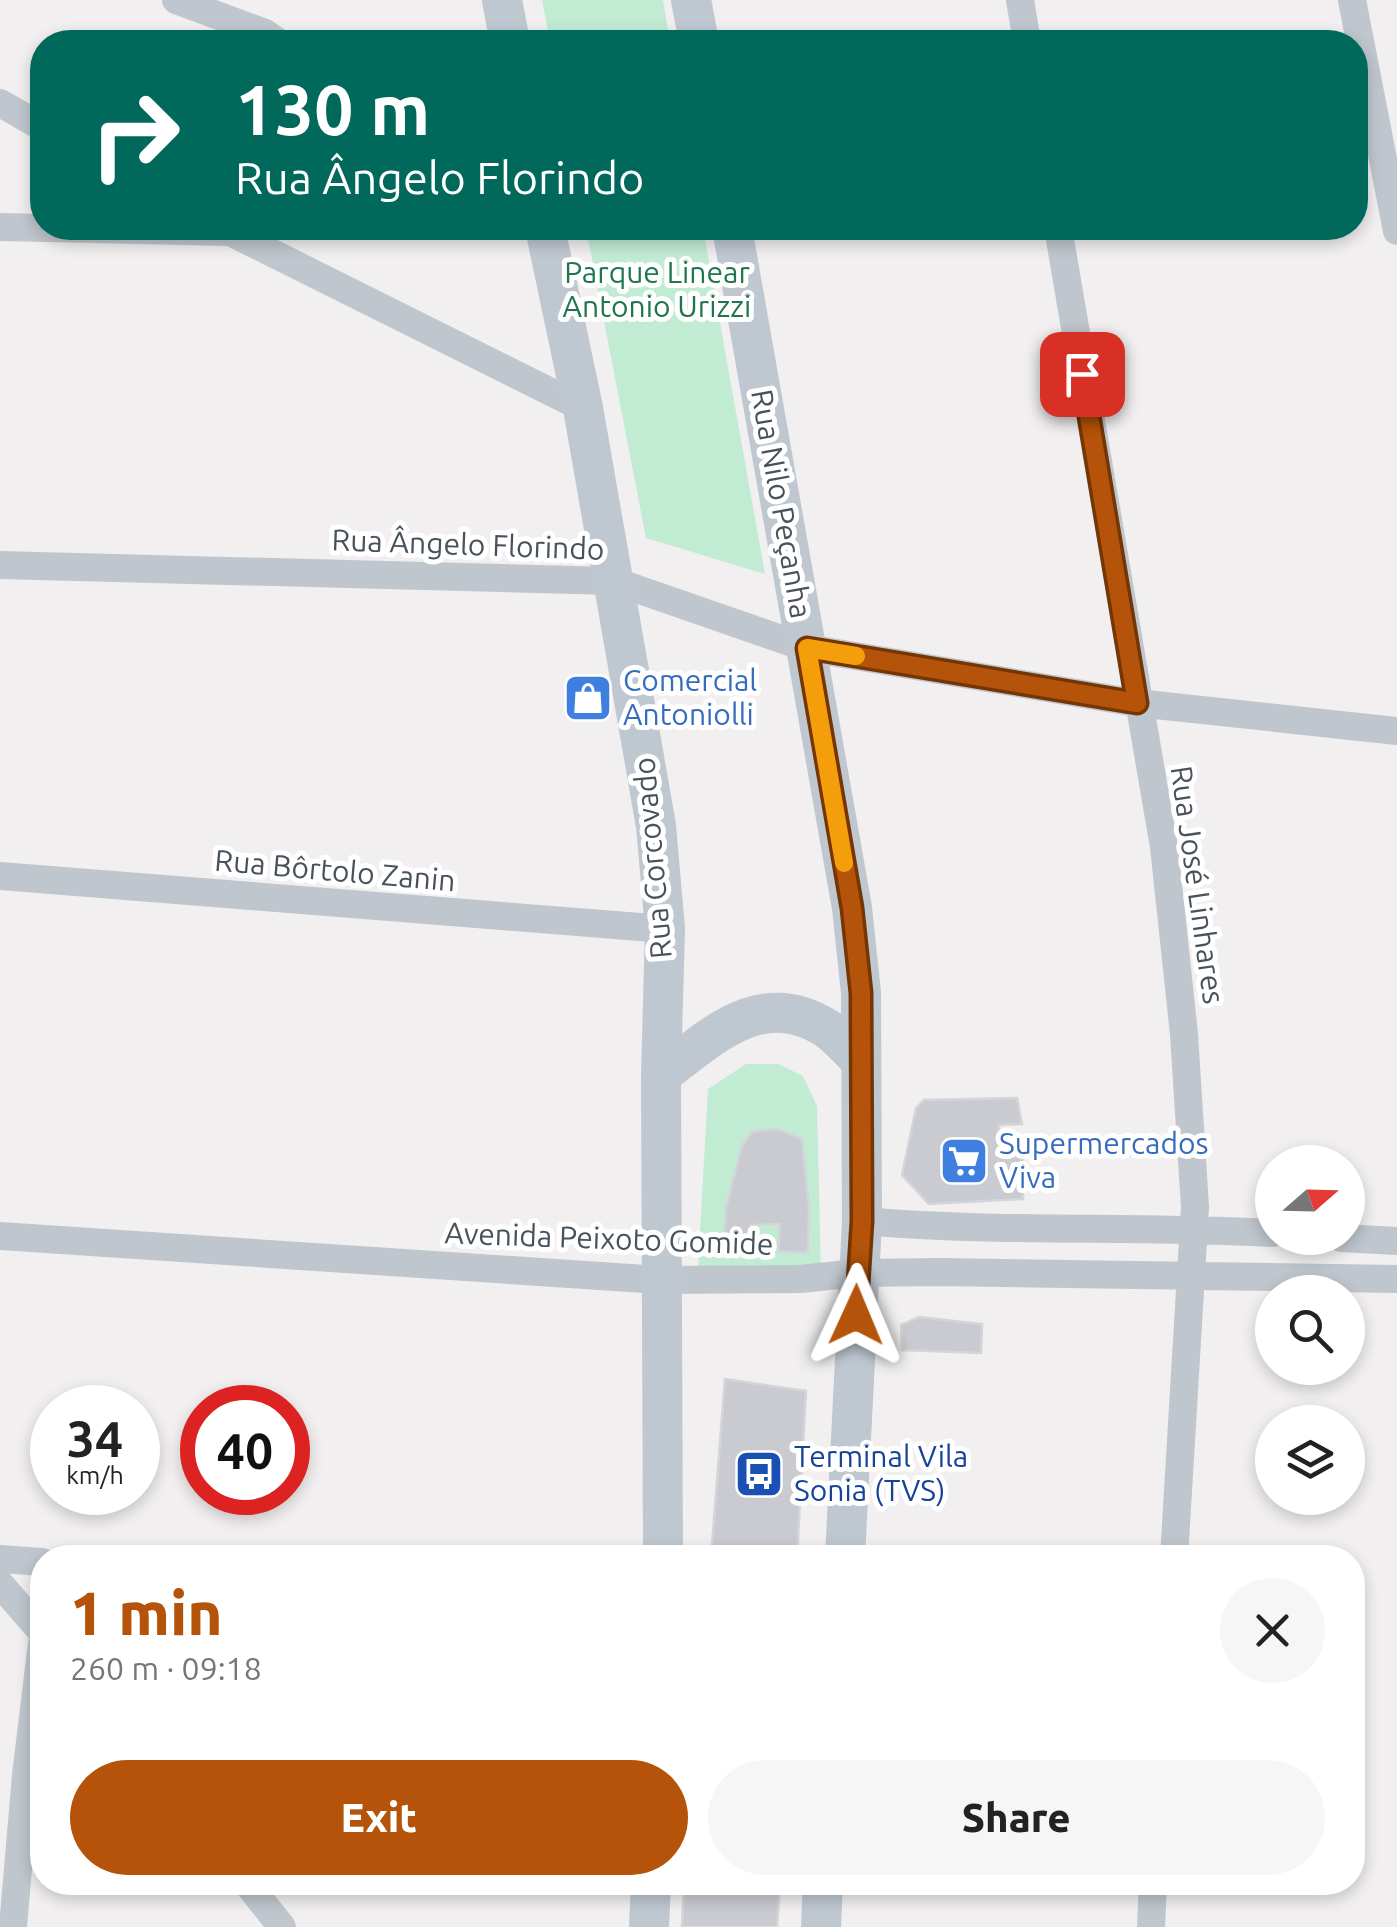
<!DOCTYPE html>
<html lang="en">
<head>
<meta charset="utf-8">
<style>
  :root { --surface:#fff; --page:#f6f6f6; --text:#222; --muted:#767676; --accent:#b45309 }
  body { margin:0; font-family:Ubuntu,sans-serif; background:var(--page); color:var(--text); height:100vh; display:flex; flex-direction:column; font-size:38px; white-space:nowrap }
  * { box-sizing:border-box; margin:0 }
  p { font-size:32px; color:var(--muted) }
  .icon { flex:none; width:55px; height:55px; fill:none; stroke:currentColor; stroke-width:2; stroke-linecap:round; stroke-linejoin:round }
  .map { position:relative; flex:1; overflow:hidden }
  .panel { position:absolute; left:30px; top:1545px; width:1335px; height:350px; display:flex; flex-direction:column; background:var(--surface); border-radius:40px; box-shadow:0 5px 15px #0003 }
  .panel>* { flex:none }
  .guide { position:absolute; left:30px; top:30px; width:1338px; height:210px; border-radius:40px; box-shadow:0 5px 15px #0003; background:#00695c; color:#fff; overflow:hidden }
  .needle { width:65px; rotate:70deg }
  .tools { position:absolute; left:1255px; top:1145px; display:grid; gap:20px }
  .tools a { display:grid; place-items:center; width:110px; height:110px; border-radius:50%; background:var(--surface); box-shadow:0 5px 15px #0003; font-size:50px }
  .speed { position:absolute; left:30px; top:1385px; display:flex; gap:20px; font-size:50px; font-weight:700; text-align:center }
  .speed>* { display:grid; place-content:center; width:130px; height:130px; border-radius:50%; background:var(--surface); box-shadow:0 5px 15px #0003; line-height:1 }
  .speed small { font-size:25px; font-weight:400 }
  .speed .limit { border:15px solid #d22; background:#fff; color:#111 }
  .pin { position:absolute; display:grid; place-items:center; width:85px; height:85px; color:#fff; margin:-42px; border-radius:20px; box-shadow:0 5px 15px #0006 }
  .me { position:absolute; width:110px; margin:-55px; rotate:1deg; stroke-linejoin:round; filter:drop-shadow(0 0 8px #0008) }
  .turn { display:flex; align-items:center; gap:35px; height:210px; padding:0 40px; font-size:45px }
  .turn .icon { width:130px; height:130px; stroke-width:2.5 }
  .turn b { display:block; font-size:70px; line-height:85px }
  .round { display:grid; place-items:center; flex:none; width:105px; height:105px; border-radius:52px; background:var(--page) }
  .overview { display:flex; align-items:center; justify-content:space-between; height:170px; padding:0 40px }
  h1 { font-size:60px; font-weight:800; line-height:75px; color:var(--accent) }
  .primary-button { display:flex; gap:20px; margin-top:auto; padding:20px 40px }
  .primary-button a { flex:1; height:115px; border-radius:60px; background:var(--accent); color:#fff; font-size:40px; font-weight:800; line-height:115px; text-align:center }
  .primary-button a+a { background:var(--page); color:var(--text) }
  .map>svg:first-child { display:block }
  .green { fill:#c2ebd4 }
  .building { fill:#cacbd1; stroke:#d4d5da; stroke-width:2.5 }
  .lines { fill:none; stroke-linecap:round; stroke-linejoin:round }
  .street { stroke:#bfc6cd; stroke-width:28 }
  .secondary { stroke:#bfc7d1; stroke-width:40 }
  .route-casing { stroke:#753606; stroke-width:25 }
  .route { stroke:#b45309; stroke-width:18 }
  .slow { stroke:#f59e0b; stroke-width:18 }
  .labels { text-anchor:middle; stroke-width:10; stroke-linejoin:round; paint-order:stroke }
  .park-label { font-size:30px; fill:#20754f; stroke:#fff }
  .street-label { font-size:30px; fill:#49525b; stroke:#fff }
  .shop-label { font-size:30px; fill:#366cbe; stroke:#fff; text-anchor:start }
  .transit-label { font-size:30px; fill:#164399; stroke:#fff; text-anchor:start }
</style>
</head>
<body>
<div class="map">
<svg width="1397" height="1927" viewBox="0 0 1397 1927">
  <rect width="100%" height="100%" fill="#f1efef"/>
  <path class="green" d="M542,0H663L670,42H550Z
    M586,228H703L765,574L646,538Z
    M746,1064H778L803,1076L817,1106L821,1275L698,1268L708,1089Z"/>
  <path class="building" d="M1017,1098L1022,1124L999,1125V1138L1023,1147V1199L929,1204L902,1175L916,1108L924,1100Z
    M778,1129L802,1139L809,1207L808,1253L778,1251L780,1224L751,1225L746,1255L723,1256L726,1208L742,1145L752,1132Z
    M919,1317L982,1324L981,1353L902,1350L901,1325Z
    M725,1379L806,1391L797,1558H711Z
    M684,1882H780L777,1927H682Z"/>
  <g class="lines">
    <path class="street" d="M176,0L265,33L278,42
      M1020,0L1027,42
      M1352,0L1397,231
      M0,103L42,127
      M0,227L230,232
      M222,228L583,408
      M1058,228L1164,847L1184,1034L1195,1207L1174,1558
      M0,565L614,581L807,648L1137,703L1397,731
      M0,876L665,929
      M862,1221C998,1233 1136,1225 1272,1233
      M0,1236L660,1280L800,1279L857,1273L941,1272L1397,1279
      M1341,1238L1397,1241
      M0,1559L42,1562
      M0,1584L42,1632
      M246,1882L282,1927
      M13,1927L26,1775L42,1643
      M1151,1927L1153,1882"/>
    <path class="secondary" d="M502,0L510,42
      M691,0L699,42
      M545,228L583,408L656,826L665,929L661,1075L663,1558
      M732,228L852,908L861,993L862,1221L845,1558
      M661,1075C711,1037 761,987 826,1028C838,1036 849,1049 860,1060
      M649,1927L651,1882
      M821,1927L823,1882"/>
  </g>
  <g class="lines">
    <g class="route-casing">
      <path id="route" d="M856,1315L862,1221L861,993L852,908L807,648L1137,703L1082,374"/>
    </g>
    <use href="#route" class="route"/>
    <path class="slow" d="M844,863L807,648L856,656"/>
  </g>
  <defs>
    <g id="shop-square" transform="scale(2.5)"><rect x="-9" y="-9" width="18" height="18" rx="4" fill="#3f7fe0" stroke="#fff"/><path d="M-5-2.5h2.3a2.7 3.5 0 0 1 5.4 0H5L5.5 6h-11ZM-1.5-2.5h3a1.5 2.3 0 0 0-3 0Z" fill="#fff"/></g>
    <g id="supermarket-square" transform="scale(2.5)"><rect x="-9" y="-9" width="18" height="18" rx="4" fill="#3f7fe0" stroke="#fff"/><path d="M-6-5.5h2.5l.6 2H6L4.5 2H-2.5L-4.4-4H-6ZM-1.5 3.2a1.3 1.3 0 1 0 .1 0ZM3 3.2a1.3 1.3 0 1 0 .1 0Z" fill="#fff"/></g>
    <g id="bus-square" transform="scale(2.5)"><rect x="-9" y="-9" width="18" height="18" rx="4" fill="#1a4fb4" stroke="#fff"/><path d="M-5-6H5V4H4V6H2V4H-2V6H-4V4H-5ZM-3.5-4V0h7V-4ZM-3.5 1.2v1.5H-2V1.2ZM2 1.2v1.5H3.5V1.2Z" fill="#fff"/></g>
  </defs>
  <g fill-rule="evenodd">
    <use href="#shop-square" x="588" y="698"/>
    <use href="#supermarket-square" x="964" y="1161"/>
    <use href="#bus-square" x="759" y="1474"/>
  </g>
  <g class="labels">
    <g class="park-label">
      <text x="657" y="283">Parque Linear<tspan x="657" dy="34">Antonio Urizzi</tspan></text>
    </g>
    <g class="street-label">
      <text transform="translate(781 504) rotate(80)" y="10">Rua Nilo Peçanha</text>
      <text transform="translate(468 545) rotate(2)" y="10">Rua Ângelo Florindo</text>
      <text transform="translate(653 858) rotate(-95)" y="10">Rua Corcovado</text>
      <text transform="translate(335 871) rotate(5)" y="10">Rua Bôrtolo Zanin</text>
      <text transform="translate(1197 885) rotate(82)" y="10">Rua José Linhares</text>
      <text transform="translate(609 1239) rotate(2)" y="10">Avenida Peixoto Gomide</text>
    </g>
    <g class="shop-label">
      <text x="623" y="691">Comercial<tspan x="623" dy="34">Antoniolli</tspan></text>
      <text x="999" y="1154">Supermercados<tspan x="999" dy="34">Viva</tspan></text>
    </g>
    <g class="transit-label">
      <text x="794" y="1467">Terminal Vila<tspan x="794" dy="34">Sonia (TVS)</tspan></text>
    </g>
  </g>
</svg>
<div class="tools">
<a><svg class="needle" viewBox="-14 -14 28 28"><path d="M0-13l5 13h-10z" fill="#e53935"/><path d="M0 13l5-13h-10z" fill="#767676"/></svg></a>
<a><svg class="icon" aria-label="search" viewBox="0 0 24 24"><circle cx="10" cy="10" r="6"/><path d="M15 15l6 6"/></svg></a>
<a><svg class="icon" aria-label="layers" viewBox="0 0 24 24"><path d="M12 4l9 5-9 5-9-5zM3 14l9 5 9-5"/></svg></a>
</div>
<div class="speed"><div>34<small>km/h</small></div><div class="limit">40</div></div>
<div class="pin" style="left:1082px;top:374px;background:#d93025"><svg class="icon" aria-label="arrive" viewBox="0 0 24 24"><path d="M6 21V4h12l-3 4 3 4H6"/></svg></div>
<svg class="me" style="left:856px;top:1315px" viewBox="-20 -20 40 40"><path d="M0-17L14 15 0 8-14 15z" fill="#b45309" stroke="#fff" stroke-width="4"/></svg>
<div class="guide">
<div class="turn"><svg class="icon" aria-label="right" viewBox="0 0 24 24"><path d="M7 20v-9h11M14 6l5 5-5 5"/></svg><div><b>130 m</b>Rua Ângelo Florindo</div></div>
</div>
<section class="panel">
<div class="overview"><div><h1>1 min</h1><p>260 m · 09:18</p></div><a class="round"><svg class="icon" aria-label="close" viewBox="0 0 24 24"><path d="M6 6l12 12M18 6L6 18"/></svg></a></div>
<div class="primary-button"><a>Exit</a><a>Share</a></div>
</section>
</div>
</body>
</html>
